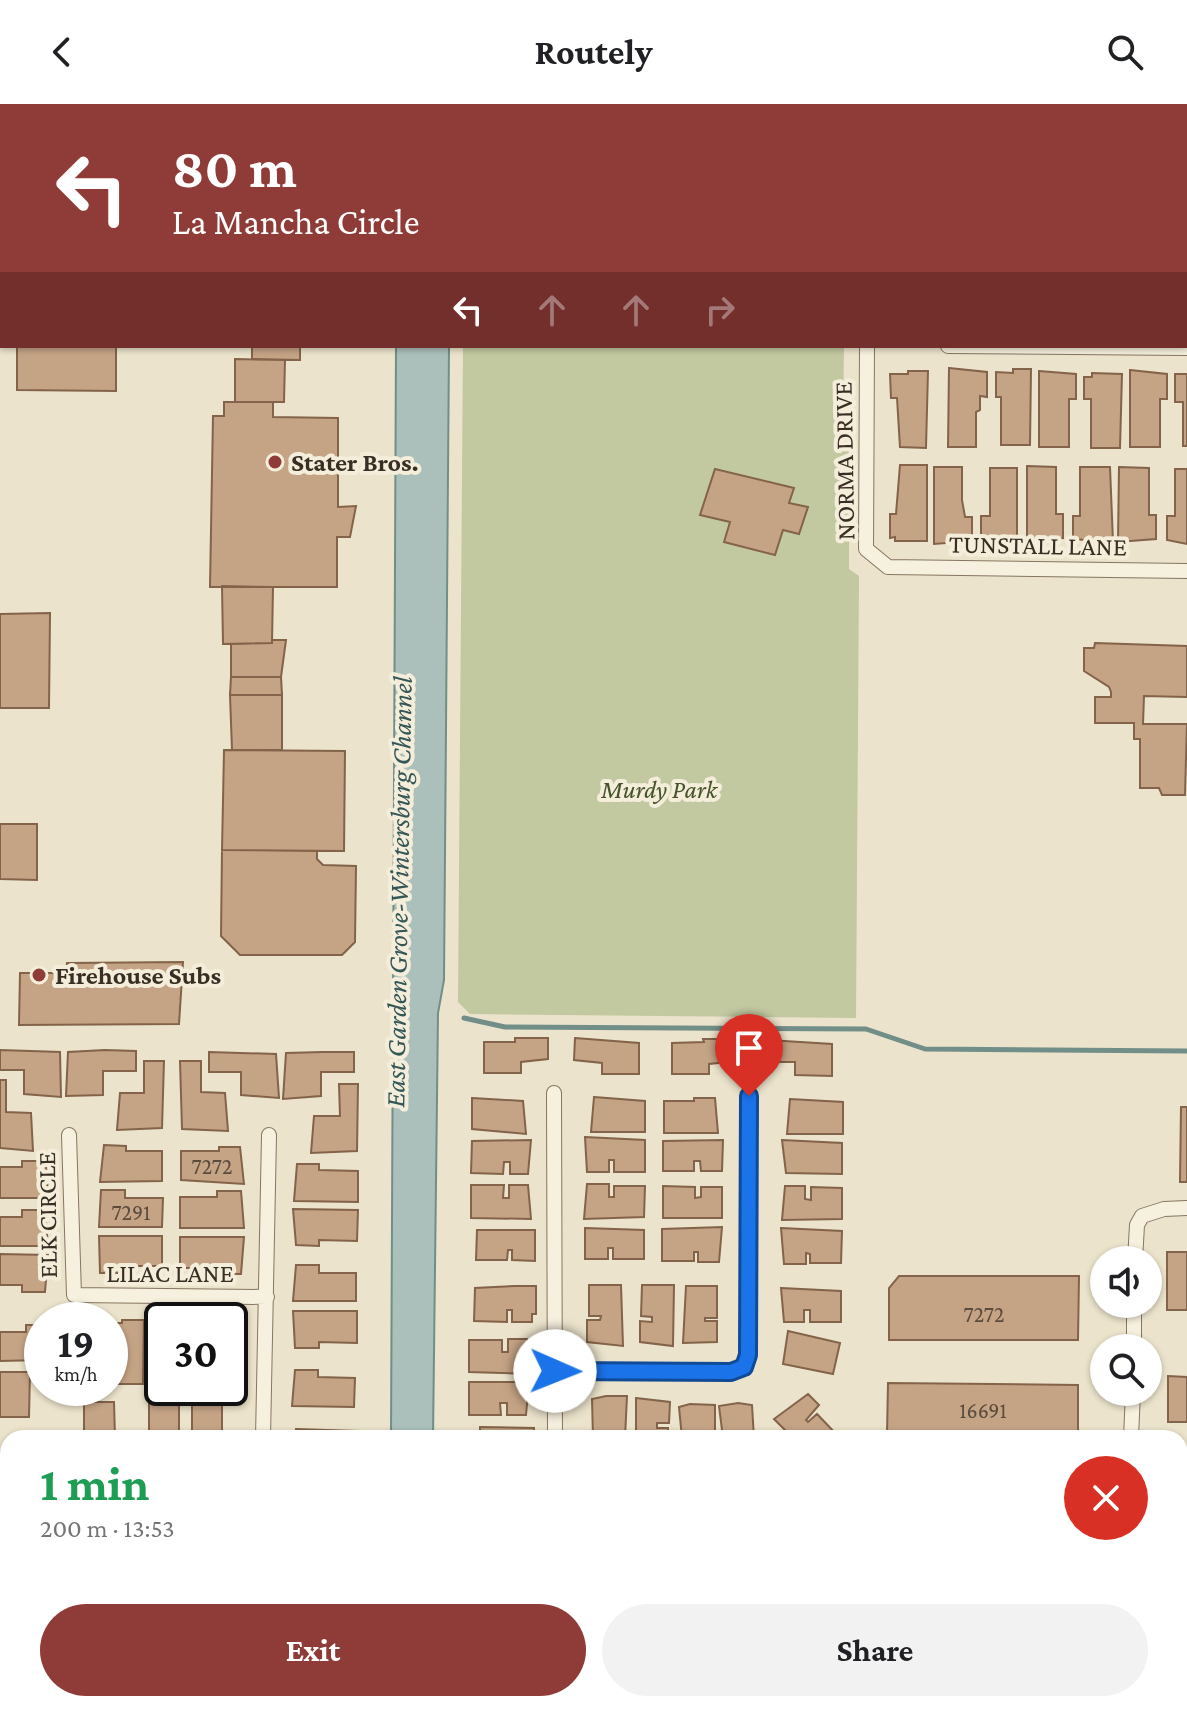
<!DOCTYPE html>
<html lang="en">
<head>
<meta charset="utf-8">
<style>
  :root { --surface:#fff; --page:#f2f2f2; --text:#202124; --muted:#757577; --accent:#8f3b37 }
  body { margin:0; font-family:"Crimson Pro",serif; background:var(--page); color:var(--text); height:100vh; display:flex; flex-direction:column; font-size:30px; white-space:nowrap }
  * { box-sizing:border-box; margin:0 }
  p { font-size:26px; color:var(--muted) }
  .icon { flex:none; width:44px; height:44px; fill:none; stroke:currentColor; stroke-width:2; stroke-linecap:round; stroke-linejoin:round }
  .map { position:relative; flex:1; overflow:hidden }
  .side { position:absolute; left:0px; top:1326px; width:1188px; height:282px; display:flex; flex-direction:column; background:var(--surface); border-radius:24px 24px 0 0; box-shadow:0 2px 6px #0004 }
  .side>* { flex:none }
  .banner { position:absolute; left:0px; top:0px; width:1188px; height:244px; box-shadow:0 2px 6px #0004; background:#8f3b37; color:#fff; overflow:hidden }
  .fabs { position:absolute; left:1090px; top:1142px; display:grid; gap:16px }
  .fabs a { display:grid; place-items:center; width:72px; height:72px; border-radius:50%; background:var(--surface); box-shadow:0 2px 6px #0004; font-size:40px }
  .speed { position:absolute; left:24px; top:1198px; display:flex; gap:16px; font-size:40px; font-weight:700; text-align:center }
  .speed>* { display:grid; place-content:center; width:104px; height:104px; border-radius:50%; background:var(--surface); box-shadow:0 2px 6px #0004; line-height:1 }
  .speed small { font-size:20px; font-weight:400 }
  .speed .limit { border:4px solid #111; border-radius:12px; background:#fff; color:#111 }
  .pin { position:absolute; display:grid; place-items:center; width:68px; height:68px; color:#fff; margin:-82px -34px; border-radius:50% 50% 50% 0; rotate:-45deg; box-shadow:0 0 8px #0007 }
  .pin .icon { rotate:45deg }
  .me { position:absolute; width:88px; margin:-44px; rotate:91deg; stroke-linejoin:round; filter:drop-shadow(0 0 6px #0008) }
  .turn { display:flex; align-items:center; gap:28px; height:168px; padding:0 40px; font-size:36px }
  .turn .icon { width:104px; height:104px; stroke-width:2.5 }
  .turn b { display:block; font-size:56px; line-height:68px }
  .lanes { display:flex; align-items:center; height:76px; padding:0 40px; background:#0003; justify-content:center; gap:40px; direction:ltr }
  .lanes .off { opacity:.35 }
  .round { display:grid; place-items:center; flex:none; width:84px; height:84px; border-radius:42px; background:var(--page) }
  .overview { display:flex; align-items:center; justify-content:space-between; height:136px; padding:0 40px }
  h1 { font-size:48px; font-weight:700; line-height:60px; color:#1e9e55 }
  .action { display:flex; gap:16px; margin-top:auto; padding:16px 40px }
  .action a { flex:1; height:92px; border-radius:48px; background:var(--accent); color:#fff; font-size:32px; font-weight:700; line-height:92px; text-align:center }
  .action a+a { background:var(--page); color:var(--text) }
  header { display:flex; justify-content:space-between; align-items:center; height:104px; padding:0 40px; background:var(--surface); font-size:36px; font-weight:700 }
  .map>svg:first-child { display:block }
  .green { fill:#c2c8a0 }
  .water { fill:#abc0bb; stroke:#728e88; stroke-width:2 }
  .lines { fill:none; stroke-linecap:round; stroke-linejoin:round }
  .stream { stroke:#728e88; stroke-width:5 }
  .building { fill:#c5a385; stroke:#836349; stroke-width:2 }
  .minor-casing { stroke:#867661; stroke-width:16 }
  .tertiary-casing { stroke:#867661; stroke-width:20 }
  .secondary-casing { stroke:#685844; stroke-width:22 }
  .minor { stroke:#f6f0de; stroke-width:14 }
  .tertiary { stroke:#f6f0de; stroke-width:18 }
  .secondary { stroke:#f6f0de; stroke-width:20 }
  .route-casing { stroke:#114b97; stroke-width:20 }
  .route { stroke:#1a73e8; stroke-width:14 }
  .poi-dot { fill:#8f3b37; stroke:#f3edda; stroke-width:3 }
  .labels { text-anchor:middle; stroke-width:8; stroke-linejoin:round; paint-order:stroke }
  .number-label { font-size:22px; fill:#5b4b3c }
  .street-label { font-size:26px; fill:#382e23; stroke:#f3edda }
  .poi-label { font-size:26px; font-weight:bold; fill:#382e23; stroke:#f3edda; text-anchor:start }
  .park-label { font-size:26px; font-style:italic; fill:#47532b; stroke:#f3edda }
  .water-label { font-size:28px; font-style:italic; fill:#345656; stroke:#f3edda }
</style>
</head>
<body>
<header><svg class="icon" aria-label="back" viewBox="0 0 24 24"><path d="M15 5l-7 7 7 7"/></svg>Routely<svg class="icon" aria-label="search" viewBox="0 0 24 24"><circle cx="10" cy="10" r="6"/><path d="M15 15l6 6"/></svg></header>
<div class="map">
<svg width="1187" height="1607" viewBox="0 0 1187 1607">
  <rect width="100%" height="100%" fill="#ebe3cb"/>
  <path class="green" d="M463,242H844L843,310L849,316V465L859,472L856,914L470,910L458,898Z"/>
  <path class="water" d="M396,242H449L444,876L438,909L433,1334H391Z
    M390,1600H431V1607H390Z"/>
  <g class="lines">
    <path class="stream" d="M464,914L505,923L866,925L925,945L1187,947"/>
  </g>
  <path class="building" d="M1186,47H1187V122H1186Z
    M1186,143H1187V218H1186Z
    M17,242H116V287L17,286Z
    M252,242H300V256L252,255Z
    M235,255L285,256L284,298H235Z
    M949,264L987,268V293L980,292V306L976,308V343H948Z
    M1013,265H1031L1030,341H1001V293H996V268L1013,269Z
    M1130,266L1167,270V295H1160V343H1130Z
    M908,267H928L926,344L900,343L897,294H891L890,270H908Z
    M1039,267L1076,270V295H1069V343H1039Z
    M1092,269L1122,270L1120,344H1091V295H1084V273H1092Z
    M1175,270H1187V342H1183V298H1175Z
    M224,298H273V313L338,314V403L356,402L350,433H337V483H210L213,312H224Z
    M900,361H927V437H895V433L890,434V410H896Z
    M1027,362L1056,363V410H1063V434L1027,437Z
    M934,363H962V396L965,413H972V437L934,440Z
    M1080,363H1110L1113,438L1073,435V412H1080Z
    M1119,363L1149,364V411H1156V435L1118,438Z
    M990,364H1017V436H981V412H990Z
    M715,365L794,384L789,399L808,403L799,430L783,426L775,451L724,438L730,418L700,411Z
    M1175,365H1187V440L1167,436V412H1175Z
    M222,482L273,483L272,539L223,540Z
    M50,509L49,604H0V510Z
    M272,536H286L281,573H231V540L272,539Z
    M1095,539L1187,542V593L1144,592L1143,620H1187L1185,691H1162L1159,684H1140V635H1134V619H1095V593H1111V588L1109,583L1084,567V544H1094Z
    M231,573H281L282,591H230Z
    M230,591H282V646H232Z
    M224,646L345,647L344,747L222,746Z
    M0,720H37V776L0,775Z
    M222,746L317,747V755L323,761L356,762L355,838L342,851H240L221,832Z
    M183,858L179,920L19,921L20,869H66L67,859Z
    M515,934H548V955L521,958V969H484V938H515Z
    M575,934L639,939V970H602V959L574,956Z
    M703,935H737V957L709,960V970H672V939L704,938Z
    M768,936L832,940V972L795,971V958H767Z
    M0,946L60,948L61,993L24,990V966H0Z
    M105,946L136,947V967H103V991L66,992L68,948Z
    M209,948L276,950L279,994L241,991V968H209Z
    M323,948H354V968H321V992L283,995L286,949Z
    M144,957H164L162,1024L117,1026L120,989H144Z
    M180,957H201V988L225,989L228,1027L182,1025Z
    M0,976H6V1008L31,1009L33,1047L0,1044Z
    M339,980H358L357,1047L311,1049L314,1012H340Z
    M594,993L645,997V1028H591Z
    M472,994L523,997L526,1030L472,1025Z
    M694,994H715L718,1029H664V997H694Z
    M790,995L843,998V1030H787Z
    M1181,1003H1187V1078H1180Z
    M585,1033L645,1036V1068H614V1056H609V1068H587Z
    M531,1036L528,1070H510V1058H504L503,1070L471,1069L472,1037Z
    M723,1036L722,1067H701L700,1057H694V1067H663V1037Z
    M782,1036L842,1039V1070L786,1069Z
    M104,1041L126,1042V1047H162V1077L100,1078Z
    M219,1043H240L244,1080L181,1076V1047H219Z
    M22,1057H46L48,1094H0V1063H22Z
    M297,1060H319V1066L358,1067V1098L294,1097Z
    M587,1080H609V1093H614V1082H645L644,1113L584,1115Z
    M471,1081H504L503,1094H509V1081H528L531,1115L471,1114Z
    M663,1082L695,1083V1094L701,1093V1083H722V1114H663Z
    M785,1082H805V1095L811,1096V1083L842,1084V1115L782,1116Z
    M101,1086H125V1094H163L162,1123H99Z
    M217,1087H241L244,1124H180V1093H217Z
    M293,1105L358,1106L357,1137L319,1136V1142L296,1141Z
    M22,1106H45L48,1142H0V1113H22Z
    M722,1123L719,1158H698V1148H694V1157H662V1125Z
    M585,1124L644,1126V1155H613V1144H608V1155H585Z
    M781,1124L842,1127L841,1159H810V1150L806,1149V1160H784Z
    M477,1126H535V1157L512,1156V1146H508L507,1156H476Z
    M99,1132H162V1162H124V1169H100Z
    M180,1133H244L241,1170H215L216,1164H180Z
    M1167,1148H1187V1206H1167Z
    M0,1150L48,1151L45,1188H22V1181H0Z
    M296,1161H319V1169H356V1197H293Z
    M899,1172H1079L1078,1236H889V1184Z
    M589,1181H621L623,1242L587,1238V1216H600L601,1212H589Z
    M642,1181H674L673,1242L640,1238V1217L652,1218V1213L641,1212Z
    M515,1182H536V1210H532V1218H512V1206H507V1218L474,1217L475,1184Z
    M686,1182H717V1214H705V1217H717V1238L683,1239Z
    M781,1184L841,1187V1218H810V1206H804V1218H784Z
    M293,1207H357V1239L319,1238V1244H295Z
    M122,1216H144L143,1280H113L110,1219H122Z
    M230,1217L241,1220V1239H234V1281H230Z
    M156,1219L162,1220V1243H155Z
    M26,1221H42V1256L0,1257V1228H26Z
    M788,1227L840,1239L833,1270L783,1260Z
    M508,1235H527L530,1270L469,1268V1236H502V1248H508Z
    M295,1266H318V1273L355,1274L354,1303L292,1302Z
    M0,1268H30L29,1313H0Z
    M1168,1272L1187,1273V1318H1168Z
    M469,1278H529L526,1311H507V1299H500L501,1311H469Z
    M888,1279L1078,1281V1332L887,1330Z
    M808,1290L819,1301L806,1316L808,1318L817,1310L840,1334H793L774,1315Z
    M606,1292H627L625,1334H593L592,1295Z
    M636,1294L670,1298L669,1319H657V1324H668V1334H636Z
    M84,1298H114L115,1334H84Z
    M192,1298H222V1334H192Z
    M149,1299L179,1300V1334H149Z
    M738,1299L752,1301L754,1334H723L719,1302Z
    M690,1300L715,1301V1334H682L679,1303Z
    M480,1323L534,1324V1334H480Z
    M296,1325L357,1327V1334H296Z
    M1180,1475H1184V1541H1180Z
    M1180,1541H1187V1599H1180Z
    M25,1600H69V1607H25Z
    M98,1600H244V1607H98Z
    M290,1600H369V1607H290Z
    M487,1600H526V1607H487Z
    M621,1600H720V1607H623Z
    M750,1600H827L824,1607H750Z
    M903,1600H929V1607H910Z
    M1039,1600H1064L1057,1607H1039Z
    M1143,1600H1168L1169,1607H1149Z"/>
  <g class="lines">
    <g class="minor-casing">
      <path id="minor" d="M776,0V2
        M867,242L866,445L888,463L1187,467
        M948,242L1187,244
        M554,989L555,1334
        M69,1031L74,1191L267,1193
        M1135,1156L1137,1121L1142,1112L1164,1105L1187,1104
        M1134,1200V1244
        M555,1267L731,1268L744,1263L748,1251L749,992
        M263,1334L269,1031
        M1131,1334L1133,1288
        M597,1600V1607"/>
    </g>
    <g class="tertiary-casing">
      <path id="tertiary" d="M0,1399H8
        M1180,1407L1187,1408"/>
    </g>
    <g class="secondary-casing">
      <path id="secondary" d="M369,0L372,2
        M412,2H478
        M1186,6H1187
        M0,17H2"/>
    </g>
    <use href="#minor" class="minor"/>
    <use href="#tertiary" class="tertiary"/>
    <use href="#secondary" class="secondary"/>
  </g>
  <g class="lines">
    <g class="route-casing">
      <path id="route" d="M555,1267L731,1268L744,1263L748,1251L749,992"/>
    </g>
    <use href="#route" class="route"/>
  </g>
  <g class="poi-dot">
    <circle cx="275" cy="358" r="8"/>
    <circle cx="39" cy="871" r="8"/>
  </g>
  <g class="labels">
    <g class="number-label">
      <text x="212" y="1070">7272</text>
      <text x="131" y="1116">7291</text>
      <text x="984" y="1218">7272</text>
      <text x="983" y="1314">16691</text>
    </g>
    <g class="street-label">
      <text transform="translate(844 357) rotate(-91)" y="9">NORMA DRIVE</text>
      <text transform="translate(1038 441) rotate(1)" y="9">TUNSTALL LANE</text>
      <text transform="translate(47 1111) rotate(-91)" y="9">ELK CIRCLE</text>
      <text x="170" y="1178">LILAC LANE</text>
    </g>
    <g class="poi-label">
      <text x="291" y="367">Stater Bros.</text>
      <text x="55" y="880">Firehouse Subs</text>
    </g>
    <g class="park-label">
      <text x="659" y="694">Murdy Park</text>
    </g>
    <g class="water-label">
      <text transform="translate(398 788) rotate(-89)" y="10">East Garden Grove-Wintersburg Channel</text>
    </g>
  </g>
</svg>
<div class="fabs">
<a><svg class="icon" aria-label="sound" viewBox="0 0 24 24"><path d="M4 9h4l5-4v14l-5-4H4zM17 9q2 3 0 6"/></svg></a>
<a><svg class="icon" aria-label="search" viewBox="0 0 24 24"><circle cx="10" cy="10" r="6"/><path d="M15 15l6 6"/></svg></a>
</div>
<div class="speed"><div>19<small>km/h</small></div><div class="limit">30</div></div>
<div class="pin" style="left:749px;top:992px;background:#d93025"><svg class="icon" aria-label="arrive" viewBox="0 0 24 24"><path d="M6 21V4h12l-3 4 3 4H6"/></svg></div>
<svg class="me" style="left:555px;top:1267px" viewBox="-20 -20 40 40"><circle r="19" fill="#fff"/><path d="M0-13L10 11 0 6-10 11z" fill="#1a73e8"/></svg>
<div class="banner">
<div class="turn"><svg class="icon" aria-label="left" viewBox="0 0 24 24"><path d="M17 20v-9H6M10 6l-5 5 5 5"/></svg><div><b>80 m</b>La Mancha Circle</div></div>
<div class="lanes"><svg class="icon" aria-label="left" viewBox="0 0 24 24"><path d="M17 20v-9H6M10 6l-5 5 5 5"/></svg><svg class="icon off" aria-label="ahead" viewBox="0 0 24 24"><path d="M12 20V5M6 11l6-6 6 6"/></svg><svg class="icon off" aria-label="ahead" viewBox="0 0 24 24"><path d="M12 20V5M6 11l6-6 6 6"/></svg><svg class="icon off" aria-label="right" viewBox="0 0 24 24"><path d="M7 20v-9h11M14 6l5 5-5 5"/></svg></div>
</div>
<section class="side">
<div class="overview"><div><h1>1 min</h1><p>200 m · 13:53</p></div><a class="round" style="background:#d93025;color:#fff"><svg class="icon" aria-label="close" viewBox="0 0 24 24"><path d="M6 6l12 12M18 6L6 18"/></svg></a></div>
<div class="action"><a>Exit</a><a>Share</a></div>
</section>
</div>
</body>
</html>
